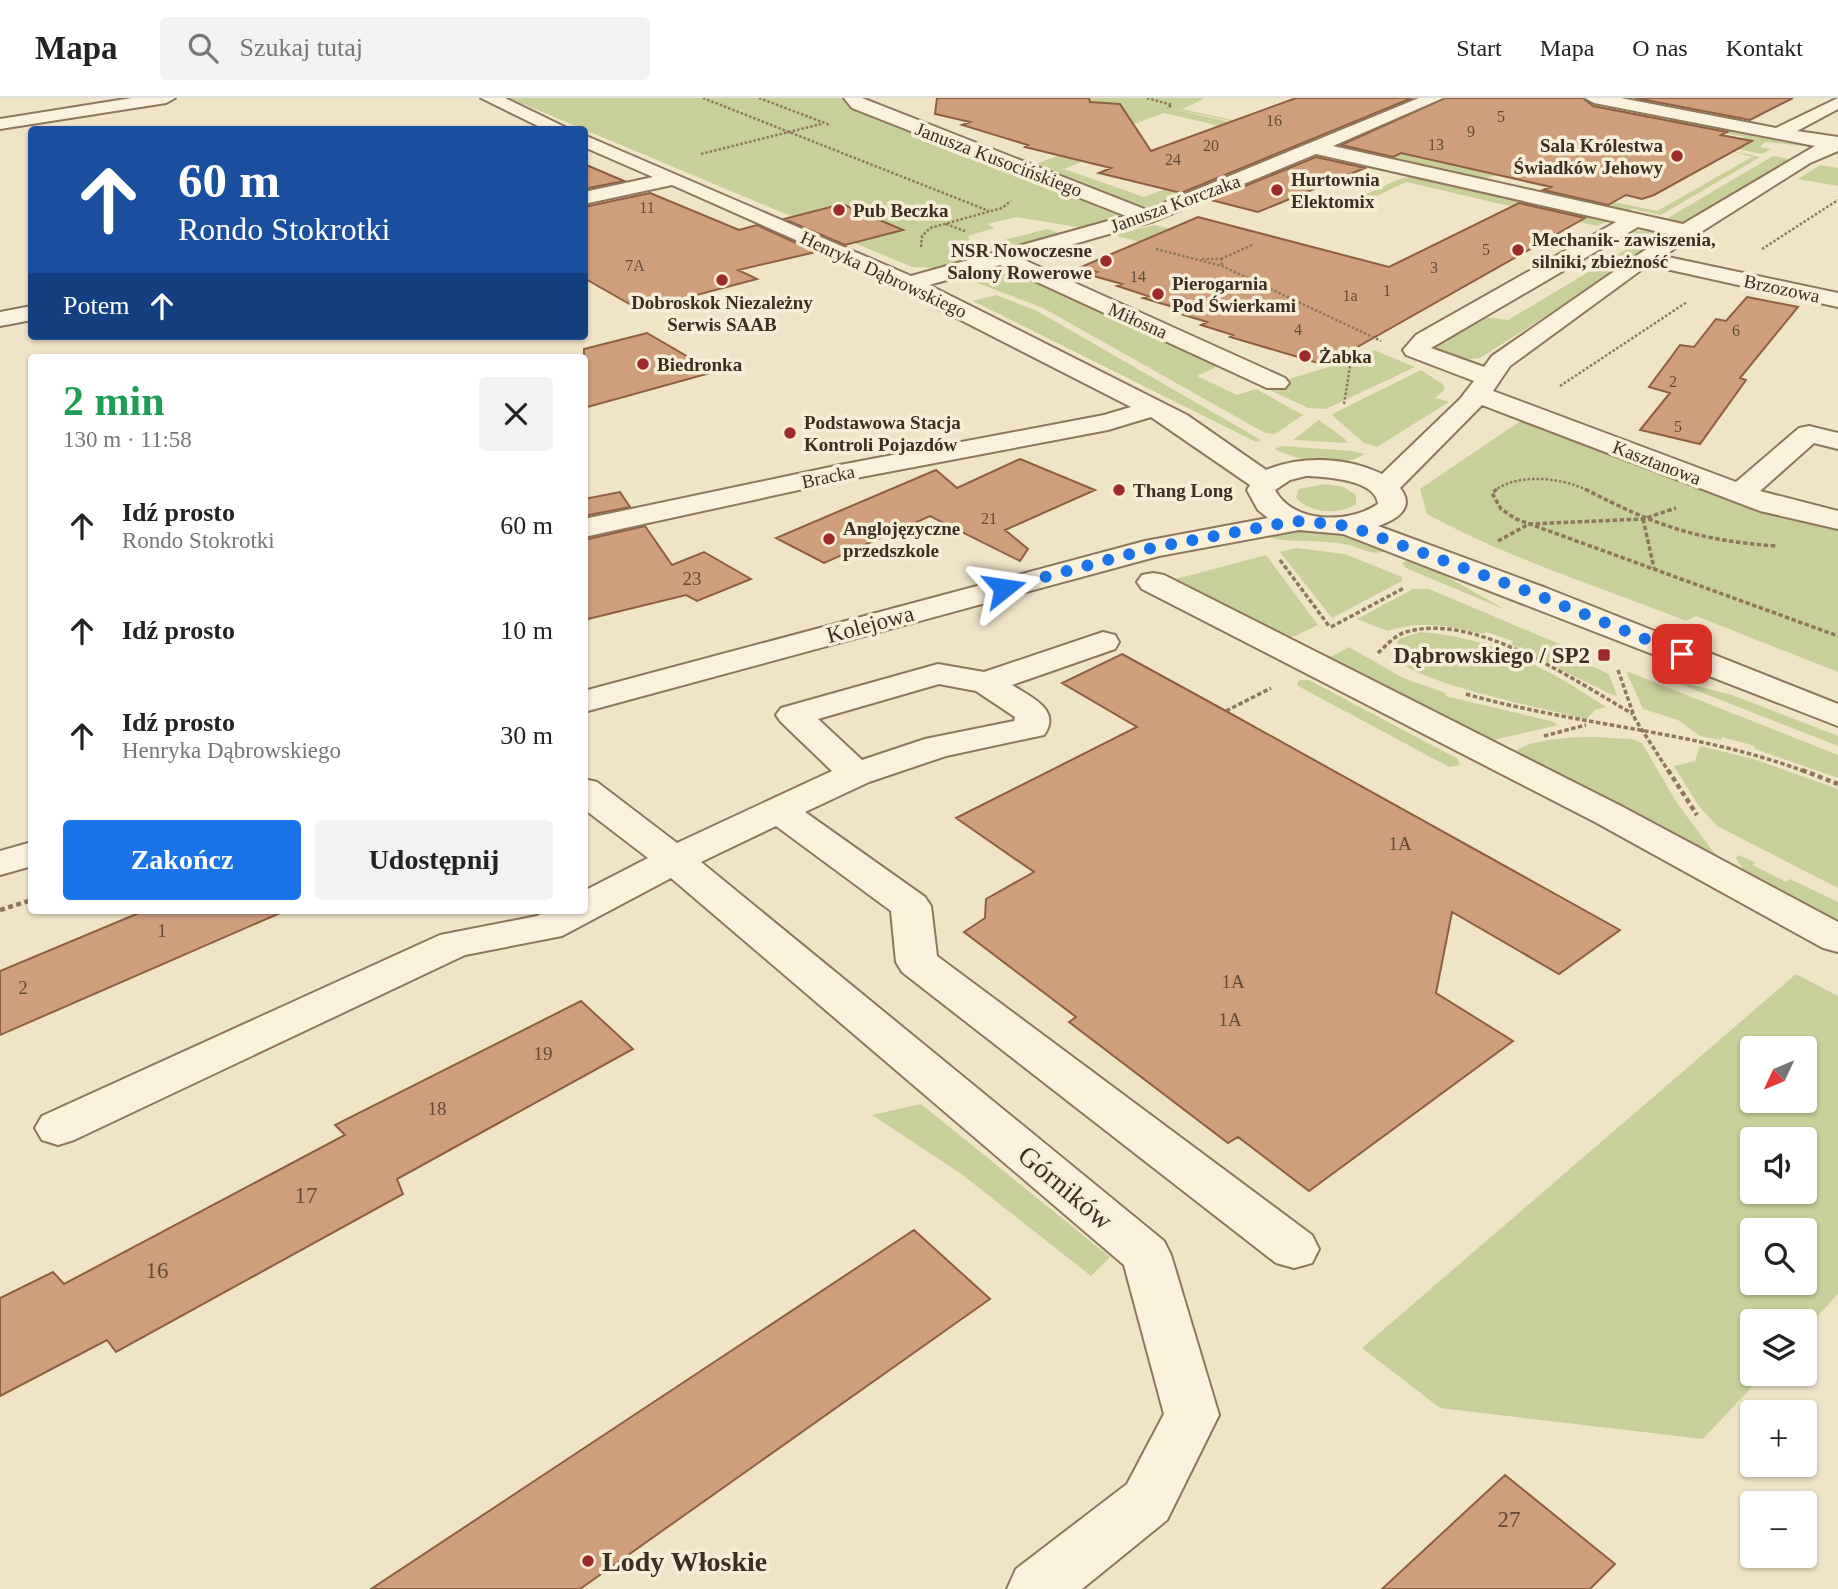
<!DOCTYPE html>
<html lang="pl">
<head>
<meta charset="utf-8">
<style>
  :root { --surface:#fff; --page:#f2f2f2; --text:#222; --muted:#767676; --line:#e0e0e0; --accent:#1a73e8 }
  body { margin:0; font-family:"Times New Roman",serif; background:var(--page); color:var(--text); height:100vh; display:flex; flex-direction:column; font-size:26px; white-space:nowrap }
  * { box-sizing:border-box; margin:0 }
  p { font-size:23px; color:var(--muted) }
  .icon { flex:none; width:38px; height:38px; fill:none; stroke:currentColor; stroke-width:2; stroke-linecap:round; stroke-linejoin:round }
  .map { position:relative; flex:1; overflow:hidden }
  .panel { position:absolute; left:28px; top:256px; width:560px; height:560px; display:flex; flex-direction:column; background:var(--surface); border-radius:7px; box-shadow:0 2px 5px #0004 }
  .panel>* { flex:none }
  .top-card { position:absolute; left:28px; top:28px; width:560px; height:214px; border-radius:7px; box-shadow:0 2px 5px #0004; background:#1a4fa0; color:#fff; overflow:hidden }
  .needle { width:46px; rotate:226deg }
  .controls { position:absolute; left:1740px; top:938px; display:grid; gap:14px }
  .controls a { display:grid; place-items:center; width:77px; height:77px; border-radius:7px; background:var(--surface); box-shadow:0 2px 5px #0004; font-size:35px }
  .pin { position:absolute; display:grid; place-items:center; width:60px; height:60px; color:#fff; margin:-30px; border-radius:14px; box-shadow:0 4px 10px #0006 }
  .me { position:absolute; width:77px; margin:-38px; rotate:75deg; stroke-linejoin:round; filter:drop-shadow(0 0 5px #0008) }
  .turn { display:flex; align-items:center; gap:24px; height:147px; padding:0 35px; font-size:32px }
  .turn .icon { width:91px; height:91px; stroke-width:2.5 }
  .turn b { display:block; font-size:49px; line-height:60px }
  .then { display:flex; align-items:center; height:66px; padding:0 35px; background:#0003; gap:14px; font-size:26px }
  .round { display:grid; place-items:center; flex:none; width:74px; height:74px; border-radius:7px; background:var(--page) }
  .summary { display:flex; align-items:center; justify-content:space-between; height:119px; padding:0 35px }
  h1 { font-size:42px; font-weight:700; line-height:52px; color:#1e9e55 }
  .button { display:flex; gap:14px; margin-top:auto; padding:14px 35px }
  .button a { flex:1; height:80px; border-radius:7px; background:var(--accent); color:#fff; font-size:28px; font-weight:700; line-height:80px; text-align:center }
  .button a+a { background:var(--page); color:var(--text) }
  ul { padding:0; list-style:none }
  li { display:flex; align-items:center; gap:21px; height:105px; padding:0 35px }
  li div { flex:1 }
  li b { display:block; font-size:26px }
  li em { font-style:normal }
  header { display:flex; align-items:center; gap:42px; box-sizing:border-box; height:98px; padding:0 35px; background:var(--surface); border-bottom:2px solid var(--line) }
  header strong { font-size:33px }
  nav { display:flex; gap:38px; margin-inline-start:auto; font-size:24px }
  .search { width:490px; height:63px; background:var(--page); display:flex; align-items:center; gap:18px; box-sizing:border-box; padding:0 24px; border-radius:7px; color:var(--muted); font-size:26px }
  .map>svg:first-child { display:block }
  .green { fill:#c9cf9b; fill-rule:evenodd }
  .building { fill:#cf9f7d; stroke:#8d5f41; stroke-width:2 }
  .lines { fill:none; stroke-linecap:round; stroke-linejoin:round }
  .minor-casing { stroke:#8d765c; stroke-width:4 }
  .path-far2 { stroke:#8d765c; stroke-width:2.5; stroke-dasharray:2.5 2; stroke-linecap:butt }
  .path-far1 { stroke:#8d765c; stroke-width:3.5; stroke-dasharray:4.5 2.5; stroke-linecap:butt }
  .path { stroke:#8d765c; stroke-width:4.5; stroke-dasharray:5 3.5; stroke-linecap:butt }
  .minor { fill:#faf1dc; fill-rule:evenodd }
  .route { stroke:#1a73e8; stroke-width:12; stroke-dasharray:0 21.6 }
  .poi-dot { fill:#9e2a2b; stroke:#f7eed8; stroke-width:2.5 }
  .labels { text-anchor:middle; stroke-width:7; stroke-linejoin:round; paint-order:stroke }
  .far-number-label { font-size:16px; fill:#624a37 }
  .far-poi-label { font-size:19px; font-weight:bold; fill:#3d2e20; stroke:#f7eed8; text-anchor:start }
  .far-street-label { font-size:19px; fill:#3d2e20; stroke:#f7eed8 }
  .number-label { font-size:19px; fill:#624a37 }
  .street-label { font-size:23px; fill:#3d2e20; stroke:#f7eed8 }
  .poi-label { font-size:23px; font-weight:bold; fill:#3d2e20; stroke:#f7eed8; text-anchor:end }
  .near-number-label { font-size:23px; fill:#624a37 }
  .near-street-label { font-size:28px; fill:#3d2e20; stroke:#f7eed8 }
  .near-poi-label { font-size:28px; font-weight:bold; fill:#3d2e20; stroke:#f7eed8; text-anchor:start }
</style>
</head>
<body>
<header>
<strong>Mapa</strong>
<div class="search"><svg class="icon" aria-label="search" viewBox="0 0 24 24"><circle cx="10" cy="10" r="6"/><path d="M15 15l6 6"/></svg>Szukaj tutaj</div>
<nav><a>Start</a><a>Mapa</a><a>O nas</a><a>Kontakt</a></nav>
</header>
<div class="map">
<svg width="1838" height="1491" viewBox="0 0 1838 1491">
  <rect width="100%" height="100%" fill="#f0e4c8"/>
  <path class="green" d="M509,0H841L1121,117L1120,121L1083,130L1016,119L988,126L994,130L968,138L974,156L971,161L937,170L912,169Z
    M1020,0H1200L1204,1L1182,11L1318,41L1163,9L1314,43L1298,50L1263,42L1267,39L1164,15L1121,31Z
    M1672,21L1810,45L1814,49L1765,44L1760,49L1771,51L1762,56L1732,50L1745,39L1662,23Z
    M1362,36L1404,45L1389,53L1497,77L1476,83L1340,49Z
    M1124,47L1064,71L1144,99L1176,87L1196,92L1159,108L1139,109L1030,68L1061,57Z
    M1728,52L1760,59L1661,117L1632,111L1624,115L1585,105L1595,100L1657,113L1752,59Z
    M1773,58L1794,62L1687,127L1631,117L1666,121Z
    M1820,67L1838,70V88L1798,81Z
    M1421,78L1611,122L1597,128L1406,84L1351,110L1344,106L1402,80Z
    M1155,127L1230,146L1197,159L1113,137Z
    M1047,131L1062,136L1004,152L990,150L993,145Z
    M1655,132L1667,137L1668,140L1480,260L1459,262L1430,250L1484,219L1508,222L1642,142L1633,136L1636,133Z
    M990,168L1009,169L1168,245L1189,250L1215,264V270L1197,278L1237,297L1256,291L1303,317L1275,336L1265,335L1043,210L957,177Z
    M996,197L1037,213L1261,342L1256,344L973,203Z
    M1374,252L1415,269L1326,311L1308,310L1263,289L1332,268L1352,256L1363,259Z
    M1421,272L1444,287V292L1435,300L1449,304L1377,349L1364,345L1333,318L1332,316Z
    M1525,320L1782,418L1838,431V574L1696,518L1686,523C1598,488 1509,461 1427,416L1420,391Z
    M1319,322L1345,341L1348,345L1293,342Z
    M1282,348L1353,353L1365,356C1337,373 1302,363 1274,351Z
    M1325,386L1344,389L1356,397V406C1340,417 1308,416 1296,399L1299,391Z
    M1296,432L1345,437L1389,452C1375,458 1366,453 1353,448C1327,440 1278,447 1262,436Z
    M1296,450L1345,456L1402,479V483L1332,520L1280,454Z
    M1266,457L1318,527L1295,538L1288,539L1176,481Z
    M1409,461L1430,469L1506,512L1406,470L1402,465Z
    M1413,491H1429L1576,553L1570,558L1609,576L1617,598C1610,598 1527,553 1511,546L1513,543L1486,534L1483,536C1449,528 1420,522 1387,533L1357,521Z
    M1420,534C1489,538 1549,571 1606,609L1595,612L1587,621C1551,612 1406,584 1392,556L1399,541Z
    M1349,549L1403,580L1446,595L1445,598L1551,623L1558,627L1489,643L1328,560Z
    M1626,573L1838,657V680L1755,651V648L1722,639L1721,642L1700,638L1678,622L1643,611Z
    M1662,579L1732,597L1838,638V648Z
    M1300,582H1309L1458,661L1460,667L1449,669L1298,588L1297,585Z
    M1592,639L1632,641L1642,645L1677,705L1715,756L1713,760L1514,656C1522,641 1575,639 1592,639Z
    M1700,648L1754,661L1838,691V790L1717,728L1698,707L1674,668L1695,663Z
    M1738,757L1755,764L1753,767L1786,784L1790,781L1838,804V825L1747,778L1736,760Z
    M1796,876L1838,898V1196L1804,1233V1223H1752V1276H1764L1703,1341L1440,1310L1362,1250ZM1752,950H1804V1003H1752ZM1804,1041V1094H1752V1041ZM1804,1132V1185H1752V1132Z
    M921,1006L1110,1159L1091,1178L960,1075L872,1017Z"/>
  <path class="building" d="M937,0H1089L1090,4L1120,6L1151,53L1296,0H1412L1181,95L1099,75L1111,70L1025,49L1028,47L962,27L970,24L935,16Z
    M1445,0H1583L1593,8L1727,34L1721,37L1752,43L1654,97L1642,101L1626,97L1608,107L1543,92L1551,89L1401,55L1393,59L1341,47Z
    M1635,0H1793L1750,22Z
    M1316,59L1365,70L1258,114L1211,102Z
    M584,66L624,83L584,91Z
    M650,95L739,132L757,127L816,154L738,172L757,181L640,212L584,180V109Z
    M1519,105L1585,120L1338,260L1332,258L1318,265L1230,239L1233,237L1201,227L1207,224L1171,213L1177,210L1143,200L1148,198L1117,188L1122,186L1090,177L1097,174L1081,169L1198,119L1389,169Z
    M842,106L903,132L845,147L784,121Z
    M1747,199L1798,209L1740,280L1746,282L1700,346L1640,332L1670,295L1649,289L1680,247L1694,249L1716,221L1726,223Z
    M647,235L714,274L584,310V251Z
    M1020,361L1095,392L1005,432L1028,451L1020,463L930,418L824,465L776,440L936,372L957,390Z
    M620,394L630,409L584,418V401Z
    M645,428L672,467L704,454L751,481L697,503L686,497L584,522V442Z
    M1122,556L1226,613L1620,832L1559,876L1452,814L1436,895L1513,943L1309,1093L1238,1039L1228,1045L1069,924L1076,919L964,834L985,820L986,801L1034,774L956,720L1137,629L1062,585Z
    M146,812H287L0,937V873Z
    M581,903L633,951L397,1081L403,1096L116,1254L107,1242L0,1298V1200L53,1174L64,1186L345,1037L335,1027Z
    M914,1132L990,1201L580,1491H371Z
    M1505,1377L1615,1466L1590,1491H1382Z"/>
  <g class="lines">
    <g class="minor-casing">
      <path id="minor" d="M132,0H175L166,5L0,31V21Z
        M481,0H505L571,32H546Z
        M844,0H862L1147,112L1419,0H1443L1333,48L1683,126L1815,48L1594,5L1585,0H1621L1776,30L1838,0V11L1797,33L1838,39V53L1810,65L1663,158L1838,195V209L1648,167L1510,268L1493,293L1736,384L1799,330L1809,328L1838,335V351L1814,345L1760,393L1838,413V431L1760,413L1482,307L1400,390C1416,410 1396,422 1378,428L1546,490L1838,606V628L1343,436L1299,432L1159,458L584,614V593L1145,443L1268,420L1258,412L1247,392L1250,387L1151,319L1108,332L840,383L584,439V421L840,367L1104,317L1131,309L859,170L672,87L584,106V94L653,79L584,49V37L911,178L1126,118L852,10ZM1316,56L1616,124L1416,237L1403,252L1406,257L1474,283L1460,301L1382,376C1347,359 1302,357 1266,372L1187,317L929,187L1000,167L1267,290H1285L1289,285L1285,280L1022,161L1154,123ZM1638,129L1668,136L1492,258L1484,269L1431,250ZM1306,378C1325,379 1376,381 1378,406C1349,426 1293,426 1275,392L1290,382Z
        M32,208V222L0,228V214Z
        M1153,475L1164,477L1621,708L1838,824V854L1823,850L1595,724L1142,491L1137,484L1142,477Z
        M1103,534L1115,537L1119,544L1115,551L1012,587C1031,599 1062,612 1044,637L946,658L869,684L805,714L925,799L931,808L937,858L1312,1137L1319,1151L1312,1165L1294,1170L1276,1165L902,874L896,864L891,813L776,728L701,764L1164,1143L1171,1157L1219,1317L1167,1422L1082,1491H1007L1016,1471L1127,1386L1164,1316L1124,1167L671,780L562,838L465,857L74,1042L58,1047L42,1042L35,1030L42,1018L440,837L537,818L548,812H584V793L648,760L584,711V681L597,684L677,745L832,673L781,624L776,617L781,610L938,566L984,574ZM939,586L976,593L1015,619L1014,623L925,641L862,662L818,621Z
        M32,744V768L0,777V753Z"/>
    </g>
    <path class="path-far2" d="M703,0L989,113
      M759,0L830,27
      M1147,0L1172,7L1167,10
      M701,56L821,26
      M946,126L967,134
      M921,149L922,138L930,130L1002,110L1011,103
      M1156,151L1222,168L1381,243
      M1762,151L1838,102
      M1202,161H1221L1222,168
      M1221,161L1254,146
      M1560,288L1687,204
      M1344,306L1352,256
      M1494,393C1519,374 1563,380 1589,393"/>
    <path class="path-far1" d="M1497,391L1492,395L1501,411L1516,421L1838,538
      M1585,391C1654,427 1699,443 1777,448
      M1643,421L1654,470
      M1498,443L1529,426L1643,421L1676,410
      M1280,462L1329,528
      M1331,529L1404,490
      M1378,555C1385,549 1394,538 1403,535C1472,511 1575,583 1633,616
      M1618,572L1635,621L1669,674
      M1466,596C1578,628 1698,633 1806,674
      M1226,613L1271,590
      M1544,638L1586,627"/>
    <path class="path" d="M1668,672L1697,717
      M1802,672L1838,686
      M0,812L32,802"/>
    <use href="#minor" class="minor"/>
  </g>
  <g class="lines">
    <path class="route" d="M1004,490L1156,449L1279,426L1301,423L1349,428L1535,496L1682,556"/>
  </g>
  <g class="poi-dot">
    <circle cx="1677" cy="58" r="7"/>
    <circle cx="1277" cy="92" r="7"/>
    <circle cx="839" cy="112" r="7"/>
    <circle cx="1518" cy="152" r="7"/>
    <circle cx="1106" cy="163" r="7"/>
    <circle cx="722" cy="182" r="7"/>
    <circle cx="1158" cy="196" r="7"/>
    <circle cx="1305" cy="258" r="7"/>
    <circle cx="643" cy="266" r="7"/>
    <circle cx="790" cy="335" r="7"/>
    <circle cx="1119" cy="392" r="7"/>
    <circle cx="829" cy="441" r="7"/>
    <rect x="1597" y="550" width="14" height="14" rx="3.5"/>
    <circle cx="588" cy="1463" r="7"/>
  </g>
  <g class="labels">
    <g class="far-number-label">
      <text x="1501" y="24">5</text>
      <text x="1274" y="28">16</text>
      <text x="1471" y="39">9</text>
      <text x="1436" y="52">13</text>
      <text x="1211" y="53">20</text>
      <text x="1173" y="67">24</text>
      <text x="647" y="115">11</text>
      <text x="1486" y="157">5</text>
      <text x="635" y="173">7A</text>
      <text x="1434" y="175">3</text>
      <text x="1138" y="184">14</text>
      <text x="1387" y="198">1</text>
      <text x="1350" y="203">1a</text>
      <text x="1298" y="237">4</text>
      <text x="1736" y="238">6</text>
      <text x="1673" y="289">2</text>
      <text x="1678" y="334">5</text>
      <text x="989" y="426">21</text>
    </g>
    <g class="far-poi-label">
      <text x="1663" y="54" text-anchor="end">Sala Królestwa<tspan x="1663" dy="22">Świadków Jehowy</tspan></text>
      <text x="1291" y="88">Hurtownia<tspan x="1291" dy="22">Elektomix</tspan></text>
      <text x="853" y="119">Pub Beczka</text>
      <text x="1532" y="148">Mechanik- zawiszenia,<tspan x="1532" dy="22">silniki, zbieżność</tspan></text>
      <text x="1092" y="159" text-anchor="end">NSR Nowoczesne<tspan x="1092" dy="22">Salony Rowerowe</tspan></text>
      <text x="1172" y="192">Pierogarnia<tspan x="1172" dy="22">Pod Świerkami</tspan></text>
      <text x="722" y="211" text-anchor="middle">Dobroskok Niezależny<tspan x="722" dy="22">Serwis SAAB</tspan></text>
      <text x="1319" y="265">Żabka</text>
      <text x="657" y="273">Biedronka</text>
      <text x="804" y="331">Podstawowa Stacja<tspan x="804" dy="22">Kontroli Pojazdów</tspan></text>
      <text x="1133" y="399">Thang Long</text>
      <text x="843" y="437">Anglojęzyczne<tspan x="843" dy="22">przedszkole</tspan></text>
    </g>
    <g class="far-street-label">
      <text transform="translate(999 61) rotate(21)" y="7">Janusza Kusocińskiego</text>
      <text transform="translate(1175 105) rotate(-20)" y="7">Janusza Korczaka</text>
      <text transform="translate(884 176) rotate(25)" y="7">Henryka Dąbrowskiego</text>
      <text transform="translate(1782 190) rotate(12)" y="7">Brzozowa</text>
      <text transform="translate(1138 222) rotate(24)" y="7">Miłosna</text>
      <text transform="translate(1657 364) rotate(21)" y="7">Kasztanowa</text>
      <text transform="translate(828 378) rotate(-12)" y="7">Bracka</text>
    </g>
    <g class="number-label">
      <text x="692" y="487">23</text>
      <text x="1400" y="752">1A</text>
      <text x="162" y="839">1</text>
      <text x="1233" y="890">1A</text>
      <text x="23" y="896">2</text>
      <text x="1230" y="928">1A</text>
      <text x="543" y="962">19</text>
      <text x="437" y="1017">18</text>
    </g>
    <g class="street-label">
      <text transform="translate(870 526) rotate(-15)" y="8">Kolejowa</text>
    </g>
    <g class="poi-label">
      <text x="1590" y="565">Dąbrowskiego / SP2</text>
    </g>
    <g class="near-number-label">
      <text x="306" y="1105">17</text>
      <text x="157" y="1180">16</text>
      <text x="1509" y="1429">27</text>
    </g>
    <g class="near-street-label">
      <text transform="translate(1066 1089) rotate(40)" y="10">Górników</text>
    </g>
    <g class="near-poi-label">
      <text x="602" y="1473">Lody Włoskie</text>
    </g>
  </g>
</svg>
<div class="controls">
<a><svg class="needle" viewBox="-14 -14 28 28"><path d="M0-13l5 13h-10z" fill="#e53935"/><path d="M0 13l5-13h-10z" fill="#767676"/></svg></a>
<a><svg class="icon" aria-label="sound" viewBox="0 0 24 24"><path d="M4 9h4l5-4v14l-5-4H4zM17 9q2 3 0 6"/></svg></a>
<a><svg class="icon" aria-label="search" viewBox="0 0 24 24"><circle cx="10" cy="10" r="6"/><path d="M15 15l6 6"/></svg></a>
<a><svg class="icon" aria-label="layers" viewBox="0 0 24 24"><path d="M12 4l9 5-9 5-9-5zM3 14l9 5 9-5"/></svg></a>
<a>+</a>
<a>−</a>
</div>
<div class="pin" style="left:1682px;top:556px;background:#d93025"><svg class="icon" aria-label="arrive" viewBox="0 0 24 24"><path d="M6 21V4h12l-3 4 3 4H6"/></svg></div>
<svg class="me" style="left:1004px;top:490px" viewBox="-20 -20 40 40"><path d="M0-17L14 15 0 8-14 15z" fill="#1a73e8" stroke="#fff" stroke-width="4"/></svg>
<div class="top-card">
<div class="turn"><svg class="icon" aria-label="ahead" viewBox="0 0 24 24"><path d="M12 20V5M6 11l6-6 6 6"/></svg><div><b>60 m</b>Rondo Stokrotki</div></div>
<div class="then">Potem<svg class="icon" aria-label="ahead" viewBox="0 0 24 24"><path d="M12 20V5M6 11l6-6 6 6"/></svg></div>
</div>
<section class="panel">
<div class="summary"><div><h1>2 min</h1><p>130 m · 11:58</p></div><a class="round"><svg class="icon" aria-label="close" viewBox="0 0 24 24"><path d="M6 6l12 12M18 6L6 18"/></svg></a></div>
<ul>
<li><svg class="icon" aria-label="ahead" viewBox="0 0 24 24"><path d="M12 20V5M6 11l6-6 6 6"/></svg><div><b>Idź prosto</b><p>Rondo Stokrotki</p></div><em>60 m</em></li>
<li><svg class="icon" aria-label="ahead" viewBox="0 0 24 24"><path d="M12 20V5M6 11l6-6 6 6"/></svg><div><b>Idź prosto</b></div><em>10 m</em></li>
<li><svg class="icon" aria-label="ahead" viewBox="0 0 24 24"><path d="M12 20V5M6 11l6-6 6 6"/></svg><div><b>Idź prosto</b><p>Henryka Dąbrowskiego</p></div><em>30 m</em></li>
</ul>
<div class="button"><a>Zakończ</a><a>Udostępnij</a></div>
</section>
</div>
</body>
</html>
